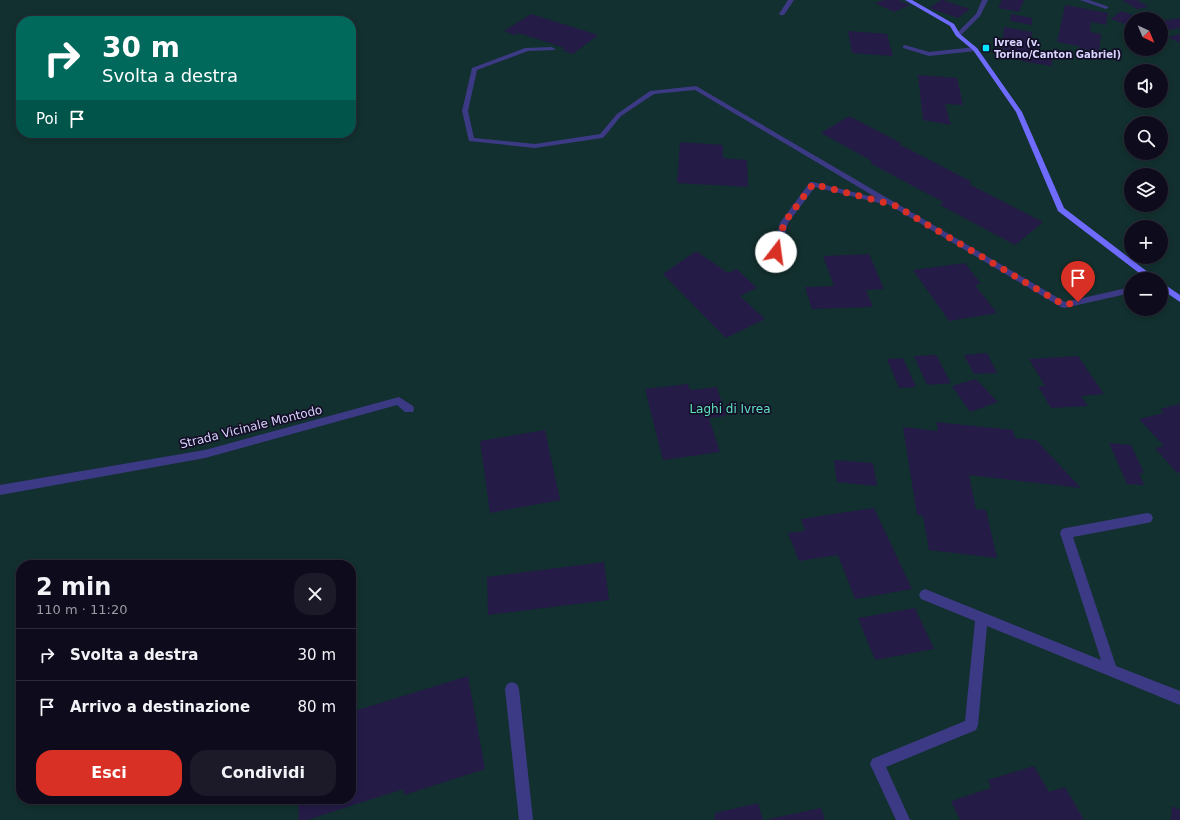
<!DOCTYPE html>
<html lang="it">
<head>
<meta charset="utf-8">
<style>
  :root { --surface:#0e0b1c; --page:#1c1929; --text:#f1f3f6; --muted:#9b9ba3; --line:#2e2b3b; --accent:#d93025 }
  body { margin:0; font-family:"DejaVu Sans",sans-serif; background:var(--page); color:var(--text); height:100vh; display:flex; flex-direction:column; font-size:15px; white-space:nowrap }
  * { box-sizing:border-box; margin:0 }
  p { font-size:13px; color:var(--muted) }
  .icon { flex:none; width:22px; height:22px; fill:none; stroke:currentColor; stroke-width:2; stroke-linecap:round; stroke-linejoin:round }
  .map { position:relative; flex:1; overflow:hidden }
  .drawer { position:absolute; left:16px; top:560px; width:340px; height:244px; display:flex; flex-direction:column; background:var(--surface); border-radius:16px; box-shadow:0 2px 6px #0003,0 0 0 1px var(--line) }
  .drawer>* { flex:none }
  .guide { position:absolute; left:16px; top:16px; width:340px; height:122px; border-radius:16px; box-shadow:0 2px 6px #0003,0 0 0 1px var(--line); background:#00695c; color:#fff; overflow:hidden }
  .needle { width:26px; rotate:136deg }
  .controls { position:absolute; left:1124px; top:12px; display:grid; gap:8px }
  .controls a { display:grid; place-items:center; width:44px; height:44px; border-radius:50%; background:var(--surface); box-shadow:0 2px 6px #0003,0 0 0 1px var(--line); font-size:20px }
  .pin { position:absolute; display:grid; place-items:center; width:34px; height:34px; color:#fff; margin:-41px -17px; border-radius:50% 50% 50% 0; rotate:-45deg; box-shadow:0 0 4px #0007 }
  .pin .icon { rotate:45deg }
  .me { position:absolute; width:44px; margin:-22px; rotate:15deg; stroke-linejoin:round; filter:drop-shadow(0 0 3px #0008) }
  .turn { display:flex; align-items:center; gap:14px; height:84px; padding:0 20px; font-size:18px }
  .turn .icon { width:52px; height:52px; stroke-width:2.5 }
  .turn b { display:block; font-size:28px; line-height:34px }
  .then { display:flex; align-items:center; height:38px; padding:0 20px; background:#0003; gap:8px; font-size:15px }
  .round { display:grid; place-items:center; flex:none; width:42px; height:42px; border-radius:16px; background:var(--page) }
  .head { display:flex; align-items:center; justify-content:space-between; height:68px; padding:0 20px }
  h1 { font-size:24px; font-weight:800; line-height:30px }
  .action { display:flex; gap:8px; margin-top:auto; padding:8px 20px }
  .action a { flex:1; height:46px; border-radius:16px; background:var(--accent); color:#fff; font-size:16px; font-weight:800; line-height:46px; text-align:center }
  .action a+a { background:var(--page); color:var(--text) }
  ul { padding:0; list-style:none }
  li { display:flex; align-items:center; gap:12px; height:52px; padding:0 20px; border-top:1px solid var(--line) }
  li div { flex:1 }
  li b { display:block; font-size:15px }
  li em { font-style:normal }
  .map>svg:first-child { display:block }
  .green { fill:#12302f; fill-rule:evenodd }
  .building { fill:#241b47 }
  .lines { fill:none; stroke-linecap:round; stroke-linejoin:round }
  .minor { fill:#3d3a85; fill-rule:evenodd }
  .secondary { fill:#6f6bff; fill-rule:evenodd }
  .route { stroke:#d93025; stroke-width:7; stroke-dasharray:0 12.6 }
  .poi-dot { fill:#00e5ff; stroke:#130f26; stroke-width:1.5 }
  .labels { text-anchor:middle; stroke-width:3.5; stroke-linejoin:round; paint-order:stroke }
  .far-poi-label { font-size:10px; font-weight:bold; fill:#d9d4ff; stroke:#130f26; text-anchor:start }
  .park-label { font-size:12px; fill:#5fe0c0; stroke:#130f26 }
  .street-label { font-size:12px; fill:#d9d4ff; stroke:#130f26 }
</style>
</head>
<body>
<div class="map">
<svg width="1180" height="820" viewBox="0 0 1180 820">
  <rect width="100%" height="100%" fill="#130f26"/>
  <path class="green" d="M0,0H1180V820H0ZM1131,19H1161V49H1131ZM21,21H351V133H21ZM1131,71H1161V101H1131ZM1131,123H1161V153H1131ZM1131,175H1161V205H1131ZM1131,227H1161V257H1131ZM1131,279H1161V309H1131ZM21,565H351V799H21Z"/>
  <path class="building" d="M884,0H898L910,5L894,12L875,3Z
    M941,0H943L970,9L958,18L929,8Z
    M1002,0H1024L1019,12L998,8Z
    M1122,0H1137L1149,7L1137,9Z
    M1065,5L1108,13L1106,25L1091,22L1090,32L1101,34L1099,52L1079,48V46L1057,42Z
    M1121,11L1141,18L1131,19V26L1111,19Z
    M531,14L598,35L573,54L562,50L565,48L518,33L515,35L504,31Z
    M1011,14L1032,18V25L1010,21Z
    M1180,18V28L1169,30L1161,26V21Z
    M1004,27L1032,32L1031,38L1036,39L1035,55L1052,58V66L1021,61V58L1005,55L1006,50L1002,49Z
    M848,31L887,34L893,56L852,53Z
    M1180,34V43L1168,37Z
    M918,75L957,78L963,105L945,104L951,125L923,120Z
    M849,116L901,143L899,144L972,182L969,184L1043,222L1015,245L940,205L943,202L870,163L872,161L821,133Z
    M680,142L723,145V158L747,160L748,187L677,183Z
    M696,251L728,273L737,269L757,288L740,296L765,319L726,338L663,274Z
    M869,254L884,289L866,290L873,307L812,309L805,287L834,286L823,256Z
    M965,263L981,284L975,285L997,313L949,321L913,270Z
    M987,353L997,373L974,374L964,355Z
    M936,355L951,383L927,385L914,356Z
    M1078,356L1104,394L1081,396L1088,406L1051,408L1038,386H1045L1029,359Z
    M903,358L916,387L899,388L887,359Z
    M976,379L998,402L970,412L952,386Z
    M688,384L690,390L717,387L726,416L709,418L720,452L663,460L645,389Z
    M1180,404V472L1177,473L1155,448L1164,446L1139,419L1164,413L1160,409Z
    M936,422L1013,430L1015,438L1036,440L1081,488L969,475L976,509L986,510L997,558L929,550L923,516L917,515L903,427L938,431Z
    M545,430L560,500L490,513L480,441Z
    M1109,443L1131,445L1144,473H1139L1144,485L1127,484Z
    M834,460L873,463L877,486L837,482Z
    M874,508L912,589L855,599L838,555L799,561L788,533L805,531L801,519Z
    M604,562L609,600L488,615L487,577Z
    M915,608L934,649L875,660L858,618Z
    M468,676L485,769L404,795L403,789L307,820H299L298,799H351V712Z
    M1034,766L1049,792L1065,787L1084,820H960L951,801L991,788L988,780Z
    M758,803L763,820H715V813Z
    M1172,806L1180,810V820H1171Z
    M821,808L825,820H769V819Z"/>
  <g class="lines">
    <path class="minor" d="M788,0H794L784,15H780L779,14Z
      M982,0H988L980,16L960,36H956V34L976,14Z
      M1080,0H1089L1109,7L1106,9Z
      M905,45L929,52L975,47L978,49L975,51L929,56L903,48V46Z
      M552,47L555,49L554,50L528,51L477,70L468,111L474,138L535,144L600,134L617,114L650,91L696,86L1065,302L1131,287V293L1064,308L1061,307L886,203L883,204L815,187L788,223L776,266L775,268H769L768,266L780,223L810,182H813L877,198L695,90L654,94L621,116L604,137L602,138L535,148L469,141L462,111L472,68L525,48Z
      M399,397L413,406L414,409L413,412H405L397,405L205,458L0,495V485L205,450Z
      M1147,513L1151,514L1153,518L1151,522L1147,523L1073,537L1116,666L1180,691V705L987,626L978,725L976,730L886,767L910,820H896L870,764L872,759L965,721L975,621L921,599L919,595L921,591L925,589L1101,660L1060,533L1062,529L1066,528Z
      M512,682L517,684L519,689L533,820H519L505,689L507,684Z"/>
    <path class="secondary" d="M905,0H912L954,24L960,34L977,48L1022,112L1064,208L1157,279H1147L1058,211L1016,112L973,50L956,36L950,26Z
      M1161,282L1180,295V302L1161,289Z"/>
  </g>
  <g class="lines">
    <path class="route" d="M776,252L784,223L813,184L894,205L1064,305L1078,302"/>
  </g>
  <rect class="poi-dot" x="982" y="44" width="8" height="8" rx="2"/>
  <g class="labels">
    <g class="far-poi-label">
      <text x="994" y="46">Ivrea (v.<tspan x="994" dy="12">Torino/Canton Gabriel)</tspan></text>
    </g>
    <g class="park-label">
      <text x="730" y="413">Laghi di Ivrea</text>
    </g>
    <g class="street-label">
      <text transform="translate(251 427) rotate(-14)" y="4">Strada Vicinale Montodo</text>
    </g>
  </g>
</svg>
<div class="controls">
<a><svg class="needle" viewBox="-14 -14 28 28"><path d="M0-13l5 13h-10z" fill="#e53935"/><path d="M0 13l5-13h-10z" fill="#9b9ba3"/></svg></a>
<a><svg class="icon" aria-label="sound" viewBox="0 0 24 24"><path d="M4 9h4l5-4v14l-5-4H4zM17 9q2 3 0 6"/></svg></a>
<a><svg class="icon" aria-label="search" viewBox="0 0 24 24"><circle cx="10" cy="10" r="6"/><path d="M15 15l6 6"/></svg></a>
<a><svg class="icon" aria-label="layers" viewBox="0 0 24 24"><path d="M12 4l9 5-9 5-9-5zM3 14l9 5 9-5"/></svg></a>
<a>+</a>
<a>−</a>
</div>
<div class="pin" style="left:1078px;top:302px;background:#d93025"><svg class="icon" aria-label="arrive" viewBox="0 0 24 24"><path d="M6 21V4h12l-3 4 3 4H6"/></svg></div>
<svg class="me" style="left:776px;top:252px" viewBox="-20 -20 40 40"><circle r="19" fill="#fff"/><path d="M0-13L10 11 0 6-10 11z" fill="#d93025"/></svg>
<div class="guide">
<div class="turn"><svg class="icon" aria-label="right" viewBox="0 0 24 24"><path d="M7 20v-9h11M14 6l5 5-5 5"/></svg><div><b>30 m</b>Svolta a destra</div></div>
<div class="then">Poi<svg class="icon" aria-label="arrive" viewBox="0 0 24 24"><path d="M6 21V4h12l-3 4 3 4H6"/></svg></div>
</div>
<section class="drawer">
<div class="head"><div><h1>2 min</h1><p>110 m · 11:20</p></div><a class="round"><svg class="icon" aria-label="close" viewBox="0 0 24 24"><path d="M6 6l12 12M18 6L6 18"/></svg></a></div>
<ul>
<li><svg class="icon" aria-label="right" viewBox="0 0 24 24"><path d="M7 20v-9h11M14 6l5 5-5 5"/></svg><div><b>Svolta a destra</b></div><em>30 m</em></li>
<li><svg class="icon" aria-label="arrive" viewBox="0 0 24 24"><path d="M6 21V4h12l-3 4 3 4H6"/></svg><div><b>Arrivo a destinazione</b></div><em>80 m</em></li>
</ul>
<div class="action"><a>Esci</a><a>Condividi</a></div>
</section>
</div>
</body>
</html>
